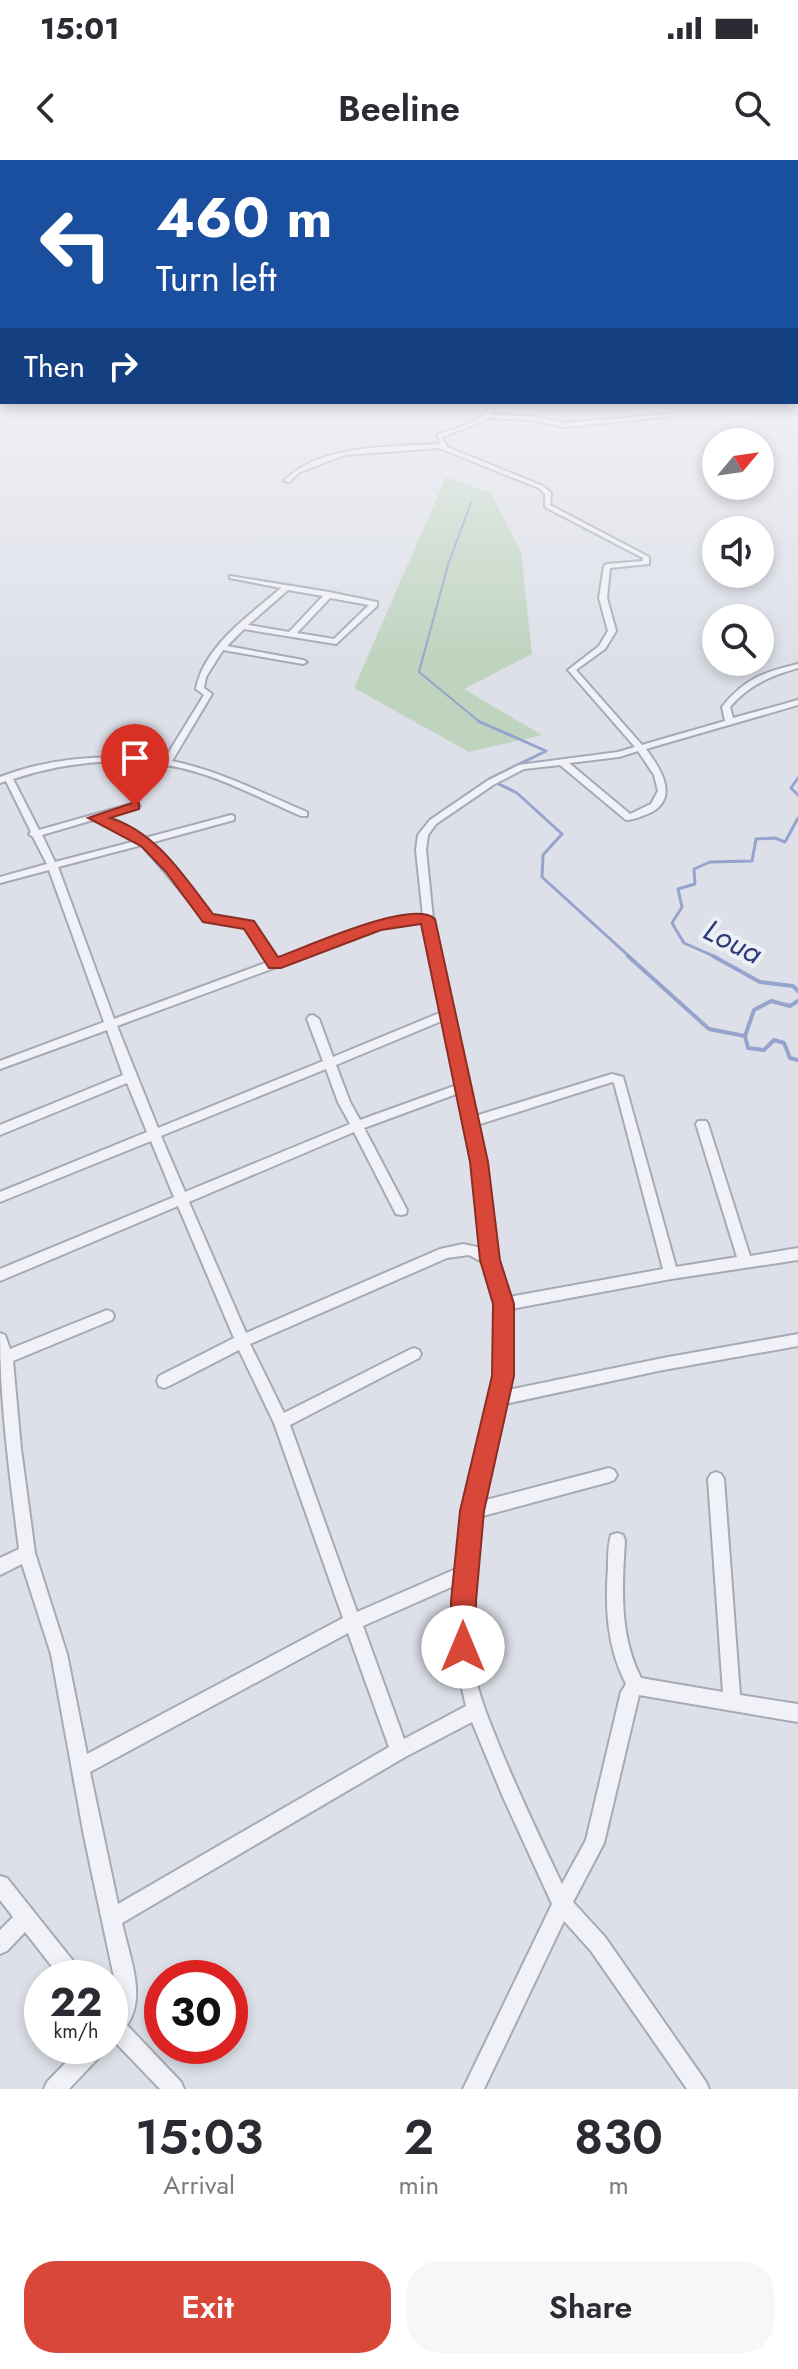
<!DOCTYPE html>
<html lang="en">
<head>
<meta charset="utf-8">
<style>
  :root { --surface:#fff; --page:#f7f7f7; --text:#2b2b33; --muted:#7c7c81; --accent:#d94738 }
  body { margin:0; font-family:Jost,sans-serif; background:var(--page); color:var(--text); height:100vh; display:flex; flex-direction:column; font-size:30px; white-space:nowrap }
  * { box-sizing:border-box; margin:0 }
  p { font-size:26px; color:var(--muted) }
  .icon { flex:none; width:44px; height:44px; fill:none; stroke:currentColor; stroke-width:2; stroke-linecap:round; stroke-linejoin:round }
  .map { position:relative; height:1929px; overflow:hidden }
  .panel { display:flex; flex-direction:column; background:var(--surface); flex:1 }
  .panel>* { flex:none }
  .banner { position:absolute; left:0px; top:0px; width:798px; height:244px; box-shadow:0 4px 12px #0003; background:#1a4fa0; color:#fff; overflow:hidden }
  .needle { width:52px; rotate:61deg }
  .buttons { position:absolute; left:702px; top:268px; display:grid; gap:16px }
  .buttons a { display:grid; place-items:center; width:72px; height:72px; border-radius:50%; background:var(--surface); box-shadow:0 4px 12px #0003; font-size:40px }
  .speed { position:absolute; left:24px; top:1800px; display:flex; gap:16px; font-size:40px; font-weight:700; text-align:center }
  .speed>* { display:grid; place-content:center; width:104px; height:104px; border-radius:50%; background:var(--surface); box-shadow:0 4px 12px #0003; line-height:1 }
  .speed small { font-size:20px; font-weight:400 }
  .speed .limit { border:12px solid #d22; background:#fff; color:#111 }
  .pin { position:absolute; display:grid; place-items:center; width:68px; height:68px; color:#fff; margin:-82px -34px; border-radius:50% 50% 50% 0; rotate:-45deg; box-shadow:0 0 8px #0007 }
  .pin .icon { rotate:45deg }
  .me { position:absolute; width:88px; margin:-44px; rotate:0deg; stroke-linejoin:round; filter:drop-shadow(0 0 6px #0008) }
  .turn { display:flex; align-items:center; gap:28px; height:168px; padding:0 24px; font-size:36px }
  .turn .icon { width:104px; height:104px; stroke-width:2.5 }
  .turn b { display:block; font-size:56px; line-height:68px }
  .then { display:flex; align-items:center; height:76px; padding:0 24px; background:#0003; gap:16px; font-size:30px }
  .eta { display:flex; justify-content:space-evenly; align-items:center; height:136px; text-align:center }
  .eta b { font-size:48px; font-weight:600; line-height:56px }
  .primary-button { display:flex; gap:16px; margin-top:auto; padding:16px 24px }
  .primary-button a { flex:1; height:92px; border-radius:32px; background:var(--accent); color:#fff; font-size:32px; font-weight:600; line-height:92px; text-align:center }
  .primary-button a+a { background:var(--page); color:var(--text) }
  .status { display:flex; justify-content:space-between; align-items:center; height:56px; padding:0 40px; background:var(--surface); direction:ltr }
  .status svg { height:22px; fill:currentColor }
  header { display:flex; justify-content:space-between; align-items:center; height:104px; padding:0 24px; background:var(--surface); font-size:36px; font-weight:600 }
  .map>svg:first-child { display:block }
  .green { fill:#bfd4bf }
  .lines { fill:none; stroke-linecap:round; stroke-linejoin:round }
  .stream-far2 { stroke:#96a3cd; stroke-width:2 }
  .stream-far1 { stroke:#96a3cd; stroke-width:3 }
  .stream { stroke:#96a3cd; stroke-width:4 }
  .street-casing { stroke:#a7a9b7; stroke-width:4 }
  .street { fill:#f1f2f7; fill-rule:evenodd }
  .route { fill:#d94738; stroke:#8d2e24; stroke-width:2 }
  .labels { text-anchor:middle; stroke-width:8; stroke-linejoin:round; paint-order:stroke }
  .water-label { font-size:30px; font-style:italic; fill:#2d3c79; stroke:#eef0f7 }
</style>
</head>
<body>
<div class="status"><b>15:01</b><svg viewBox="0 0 49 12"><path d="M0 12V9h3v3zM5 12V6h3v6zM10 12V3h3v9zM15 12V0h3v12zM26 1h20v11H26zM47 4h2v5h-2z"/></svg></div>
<header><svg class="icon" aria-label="back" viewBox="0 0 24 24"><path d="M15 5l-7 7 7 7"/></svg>Beeline<svg class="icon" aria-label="search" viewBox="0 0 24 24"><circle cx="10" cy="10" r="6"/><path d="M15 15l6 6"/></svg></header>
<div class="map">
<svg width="798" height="1929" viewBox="0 0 798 1929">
  <rect width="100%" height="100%" fill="#dee0e9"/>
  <path class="green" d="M446,317L491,333L521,392L532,494L464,529L542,575L469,592L354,528Z"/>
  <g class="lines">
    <path class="stream-far2" d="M471,343L448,405L419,512L481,563"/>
    <path class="stream-far1" d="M478,561L546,591L489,619L517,633L562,674L543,695L542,717L631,798
      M798,618L791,628L798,635
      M718,798L684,783L672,763L682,747L678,729L695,724L694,709L710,702L752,701L756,679L775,678L785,682L798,658"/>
    <path class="stream" d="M628,796L709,869L745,876
      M713,796L760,822L793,826L798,831
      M798,841L790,846L771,841L754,850L745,876L748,888L764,890L774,880L784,883L790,898L798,900"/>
    <g class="street-casing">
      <path id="street" d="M492,242H498L491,255L532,256L564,263L671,254L674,256L564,267L532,260L488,258L474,265L442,277L447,287L543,326L551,333L550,345L649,397V404L610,408L607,438L616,471L605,489L576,510L642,585L725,561L722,547C744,519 764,512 798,504V508C770,516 749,525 730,547L733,558L798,540V545L646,589C660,608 680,638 650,653C642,656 634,660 626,660L560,605L524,609L493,625L436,664L428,675L426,690L433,759L475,956L612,914L623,917L676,1107L737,1097L696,964L698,961H706L708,964L750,1096L798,1088V1100L671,1119L511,1149L508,1230L663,1198L798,1174V1186L663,1210L505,1244L495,1274L482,1341L609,1308L614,1310L617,1315L614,1320L609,1322L479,1357C474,1405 467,1455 473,1503C477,1534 490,1562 501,1590C520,1636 541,1680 562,1724L586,1680L621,1532L626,1524C607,1487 605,1448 608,1407C608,1396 608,1385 611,1375L617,1373L623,1375L625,1381C622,1428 619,1475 641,1518L723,1532L708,1319L711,1314L716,1312L721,1314L724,1319L740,1535L798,1544V1562L639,1535L604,1683L573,1742L605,1777L706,1922L709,1929H687L591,1791L564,1761L484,1929H463L552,1744L503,1637L472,1562L405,1597L122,1763C129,1795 147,1837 127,1865L181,1922L184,1929H160L114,1881L110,1882V1852L112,1853L117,1846L118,1836L84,1676L51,1494L22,1404L0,1415V1398L19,1389C10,1317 0,1245 0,1173L5,1175L10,1189L107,1150L112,1152L114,1156L112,1160L13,1201L21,1289L35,1393L67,1494L87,1594L343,1458L274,1263L239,1190L169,1226L164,1228L159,1226L157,1221L159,1216L234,1178L178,1046L0,1121V1109L174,1037L151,981L0,1042V1032L147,972L127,923L0,975V965L123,915L107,870L0,909V901L104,862L49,710L0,723V717L47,704L33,677L29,674L31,672L6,621L0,623V617C51,597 109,594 164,600L204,535L196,529C204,486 250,455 281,428L230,418V416L329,432L377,442V446L336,484L244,469L227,486L303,500L307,502L303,504L223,490L206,517L204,528L212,534L172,601C220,611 262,633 307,652V656H301C268,642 237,625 203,614C143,594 74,599 13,619L39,670L135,643L140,646L138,648L104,658L118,661L145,678L231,655L234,656V660L150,683L212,755L253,763L277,799C322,783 375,756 423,756L416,690L418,675L430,660L487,621L519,605L618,592L635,587L568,510L599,486L608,471L599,438L604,406L607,404L643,401V398L545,347V334L539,328L439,288L345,295L300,312L289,322L284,321C320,284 392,287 440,284L437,275C457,267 484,264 492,242ZM288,430L323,436L289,472L248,465ZM330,438L369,445L334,479L297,473ZM638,591L654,615L658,631L651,644L630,654L569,603L619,597ZM93,660L112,665L136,681L55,702L42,675ZM142,685L205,760L246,768L268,802L114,859L58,707ZM405,762H424L442,852L333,897L319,859L313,855L309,856L307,859L323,901L158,968L117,866L380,769ZM444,860L457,925L360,960L350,942L336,905ZM326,909L338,942L350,964L185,1032L161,976ZM612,922L614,923L663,1109L509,1137L497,1100L485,1002L477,965ZM459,933L473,1002L482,1088L463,1084L440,1089L246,1173L189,1042L354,972L396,1054L401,1055L406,1054L407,1050L364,968ZM469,1095L484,1103L497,1144L493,1238L481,1274L464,1351L458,1408L357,1452L290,1265L419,1198L421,1194L419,1190L414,1188L409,1190L284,1253L250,1184L447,1098ZM456,1425L454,1469L457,1506L466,1546L404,1579L363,1466ZM348,1473L389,1587L118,1744L90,1612Z
        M781,242H788L798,249V254Z
        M0,1716L7,1718L81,1811L84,1818H61L25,1772L7,1791L0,1794V1770L13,1757L0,1740Z
        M82,1886H106L103,1893L69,1929H44L47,1922Z"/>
    </g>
    <use href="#street" class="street"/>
  </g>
  <linearGradient id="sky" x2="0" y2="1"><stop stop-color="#87addd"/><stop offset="0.46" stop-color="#f0f1f5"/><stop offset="1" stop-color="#f0f1f5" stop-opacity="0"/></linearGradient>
  <rect width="798" height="498" fill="url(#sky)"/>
  <path class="route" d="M135,642L139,643V649L110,658C157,672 185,718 213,754L254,761L278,797C307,787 413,738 435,759L488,1002L500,1100L514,1144V1216L484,1351L476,1441V1487L472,1496L463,1500L454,1496L451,1487V1441L460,1351L492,1216L493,1144L480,1100L470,1002L421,764L381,770L281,808H269L244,769L203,762L166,712L141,686L88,658Z"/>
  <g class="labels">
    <g class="water-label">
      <text transform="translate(733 782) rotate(27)" y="10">Loua</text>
    </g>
  </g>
</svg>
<div class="buttons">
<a><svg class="needle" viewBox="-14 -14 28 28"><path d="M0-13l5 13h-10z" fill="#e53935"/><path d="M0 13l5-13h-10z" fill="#7c7c81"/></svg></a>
<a><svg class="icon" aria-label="sound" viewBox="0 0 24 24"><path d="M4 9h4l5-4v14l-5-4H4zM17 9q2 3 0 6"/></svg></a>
<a><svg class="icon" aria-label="search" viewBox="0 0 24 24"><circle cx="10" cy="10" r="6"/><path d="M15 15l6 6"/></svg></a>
</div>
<div class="speed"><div>22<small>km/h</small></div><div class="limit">30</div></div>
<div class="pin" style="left:135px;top:646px;background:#d93025"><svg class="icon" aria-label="arrive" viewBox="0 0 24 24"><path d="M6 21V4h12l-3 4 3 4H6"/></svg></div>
<svg class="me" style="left:463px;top:1487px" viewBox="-20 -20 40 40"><circle r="19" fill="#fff"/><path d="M0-13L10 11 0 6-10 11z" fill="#d94738"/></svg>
<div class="banner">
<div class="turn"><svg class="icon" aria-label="left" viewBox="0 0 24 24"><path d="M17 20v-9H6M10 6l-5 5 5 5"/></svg><div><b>460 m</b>Turn left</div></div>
<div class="then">Then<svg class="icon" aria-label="right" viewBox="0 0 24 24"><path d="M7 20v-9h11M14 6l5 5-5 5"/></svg></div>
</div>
</div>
<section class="panel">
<div class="eta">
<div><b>15:03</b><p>Arrival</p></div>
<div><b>2</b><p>min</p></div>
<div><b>830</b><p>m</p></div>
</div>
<div class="primary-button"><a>Exit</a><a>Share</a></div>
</section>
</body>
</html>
